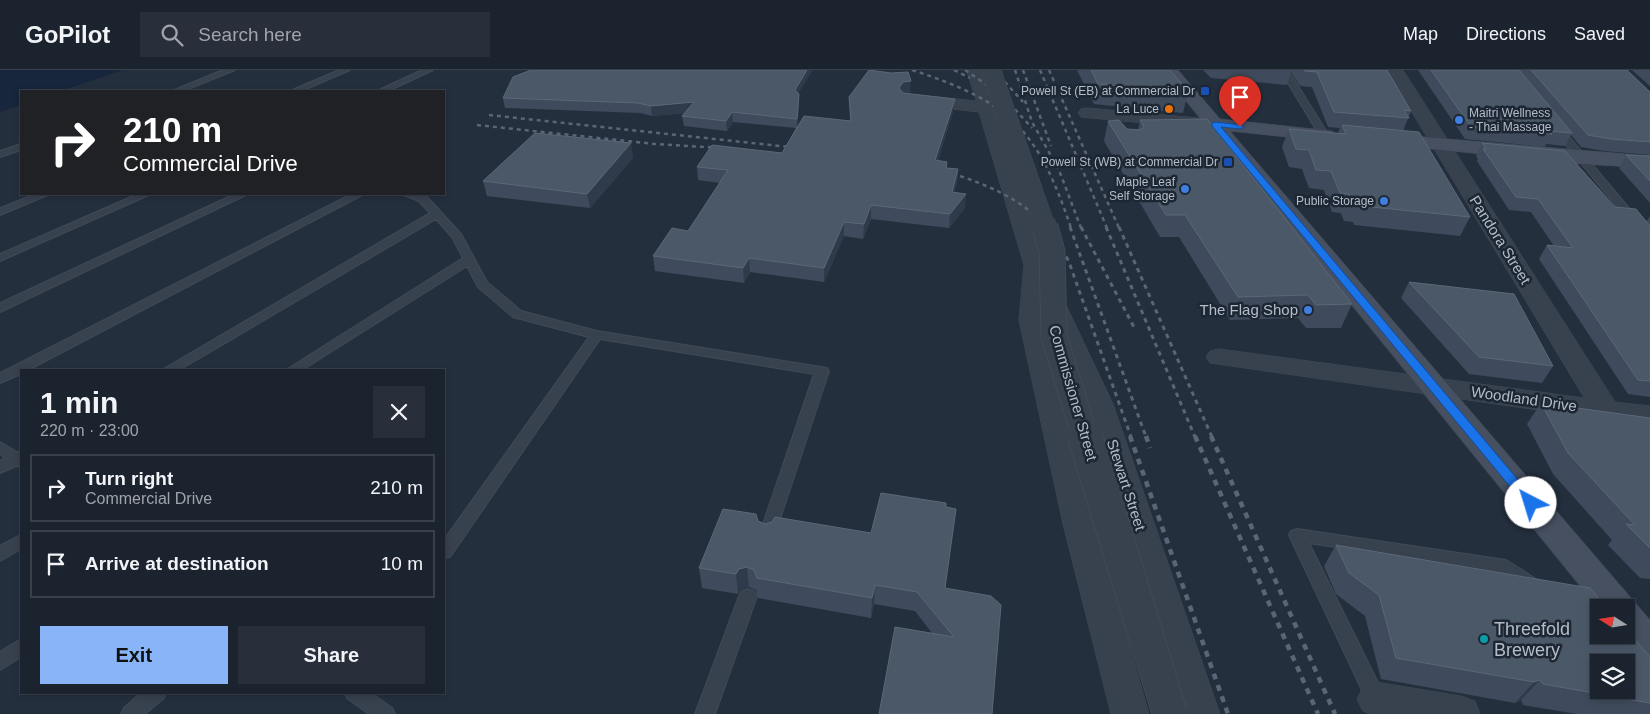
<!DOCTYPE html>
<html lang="en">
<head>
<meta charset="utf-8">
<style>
  :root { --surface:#1b232e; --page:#282f3a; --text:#f1f3f6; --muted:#a0a4aa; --line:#39404a; --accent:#8ab4f8 }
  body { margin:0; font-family:Helvetica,sans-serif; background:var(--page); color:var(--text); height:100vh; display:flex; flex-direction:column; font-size:19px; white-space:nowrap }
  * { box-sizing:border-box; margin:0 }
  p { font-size:16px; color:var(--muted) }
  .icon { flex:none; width:28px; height:28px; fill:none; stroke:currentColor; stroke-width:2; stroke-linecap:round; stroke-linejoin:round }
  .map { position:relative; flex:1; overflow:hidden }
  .panel { position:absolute; left:20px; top:299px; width:425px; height:325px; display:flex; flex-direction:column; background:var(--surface); border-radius:0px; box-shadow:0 2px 8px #0003,0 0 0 1px var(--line) }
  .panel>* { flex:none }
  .banner { position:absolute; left:20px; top:20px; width:425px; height:105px; border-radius:0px; box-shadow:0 2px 8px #0003,0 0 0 1px var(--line); background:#202124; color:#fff; overflow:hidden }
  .needle { width:32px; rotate:282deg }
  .buttons { position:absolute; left:1590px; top:529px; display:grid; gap:10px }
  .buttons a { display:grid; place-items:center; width:45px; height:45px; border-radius:0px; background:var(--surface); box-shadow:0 2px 8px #0003,0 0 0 1px var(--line); font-size:25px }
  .pin { position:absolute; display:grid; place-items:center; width:42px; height:42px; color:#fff; margin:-51px -21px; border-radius:50% 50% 50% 0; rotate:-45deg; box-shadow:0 0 5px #0007 }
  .pin .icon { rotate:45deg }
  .me { position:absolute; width:55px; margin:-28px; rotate:320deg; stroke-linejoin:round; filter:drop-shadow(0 0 4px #0008) }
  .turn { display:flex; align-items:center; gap:18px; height:105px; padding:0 20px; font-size:22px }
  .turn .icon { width:65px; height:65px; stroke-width:2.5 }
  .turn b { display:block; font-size:35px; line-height:42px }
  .round { display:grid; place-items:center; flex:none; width:52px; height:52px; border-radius:0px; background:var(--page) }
  .headline { display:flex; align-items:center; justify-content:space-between; height:85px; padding:0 20px }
  h1 { font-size:30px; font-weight:700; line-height:38px }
  .cta { display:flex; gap:10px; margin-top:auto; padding:10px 20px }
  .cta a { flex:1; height:58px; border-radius:0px; background:var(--accent); color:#111; font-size:20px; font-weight:700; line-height:58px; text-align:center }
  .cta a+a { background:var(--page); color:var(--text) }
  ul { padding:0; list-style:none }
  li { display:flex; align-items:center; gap:15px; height:68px; margin:0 10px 8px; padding:0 10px; border:2px solid var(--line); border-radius:0px }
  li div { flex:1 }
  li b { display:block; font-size:19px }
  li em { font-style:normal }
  header { display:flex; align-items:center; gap:30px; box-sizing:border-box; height:70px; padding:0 25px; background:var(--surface); border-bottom:1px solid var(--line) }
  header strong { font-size:24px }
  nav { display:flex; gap:28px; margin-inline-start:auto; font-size:18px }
  .search { width:350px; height:45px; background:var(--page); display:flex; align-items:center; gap:12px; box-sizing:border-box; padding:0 18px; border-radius:0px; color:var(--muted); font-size:19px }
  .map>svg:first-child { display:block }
  .water { fill:#17263c }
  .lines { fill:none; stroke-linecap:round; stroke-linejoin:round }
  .lane-casing { stroke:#414a57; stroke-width:2 }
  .street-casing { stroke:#414a57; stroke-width:1 }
  .secondary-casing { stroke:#414a57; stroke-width:1 }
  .lane { fill:#38414e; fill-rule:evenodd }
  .street { fill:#38414e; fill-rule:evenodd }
  .secondary { fill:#465061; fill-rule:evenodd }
  .rail-far2 { stroke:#5a6575; stroke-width:2.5; stroke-dasharray:4 4; stroke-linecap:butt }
  .rail-far1 { stroke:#5a6575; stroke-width:3; stroke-dasharray:4.5 4.5; stroke-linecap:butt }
  .rail { stroke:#5a6575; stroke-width:4.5; stroke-dasharray:6 6; stroke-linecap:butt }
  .street-bridge-far2-casing { stroke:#414a57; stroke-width:20; stroke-linecap:butt }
  .street-bridge-far1-casing { stroke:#414a57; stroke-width:27; stroke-linecap:butt }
  .street-bridge-casing { stroke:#414a57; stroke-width:36; stroke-linecap:butt }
  .street-bridge-far2 { stroke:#38414e; stroke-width:19 }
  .street-bridge-far1 { stroke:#38414e; stroke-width:25 }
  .street-bridge { stroke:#38414e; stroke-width:34 }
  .wall { fill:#3f4b5c }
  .shaded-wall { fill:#2f3b4b }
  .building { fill:#4b5868; stroke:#5c6777; fill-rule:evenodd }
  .route { fill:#1a73e8; stroke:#114b97 }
  .transit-dot { fill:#1a4fb4; stroke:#1d2633; stroke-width:2 }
  .food-dot { fill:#e8710a; stroke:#1d2633; stroke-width:2 }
  .shop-dot { fill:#3f7fe0; stroke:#1d2633; stroke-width:2 }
  .culture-dot { fill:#0f9aa8; stroke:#1d2633; stroke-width:2 }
  .labels { text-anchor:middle; stroke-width:5; stroke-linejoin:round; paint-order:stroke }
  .far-poi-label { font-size:12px; fill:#b4bcc9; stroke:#1d2633; text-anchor:end }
  .street-label { font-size:15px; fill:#b4bcc9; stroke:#1d2633 }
  .poi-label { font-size:15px; fill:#b4bcc9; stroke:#1d2633; text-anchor:end }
  .near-poi-label { font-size:18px; fill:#b4bcc9; stroke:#1d2633; text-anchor:start }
</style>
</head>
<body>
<header>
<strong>GoPilot</strong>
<div class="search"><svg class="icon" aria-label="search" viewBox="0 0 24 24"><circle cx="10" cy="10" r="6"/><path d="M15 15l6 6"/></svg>Search here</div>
<nav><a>Map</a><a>Directions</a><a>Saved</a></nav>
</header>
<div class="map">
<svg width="1650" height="644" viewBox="0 0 1650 644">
  <rect width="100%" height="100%" fill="#242f3e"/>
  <path class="water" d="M0,0H123L61,21H21V35L0,42Z"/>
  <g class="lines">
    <g class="lane-casing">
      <path id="lane" d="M223,0H235L183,21H172Z
        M339,0H350L301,21H290Z
        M422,0H433L388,21H377Z
        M1280,0H1288L1328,64L1326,66H1320Z
        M1556,54L1559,55L1650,163V173L1646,172L1553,59L1551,57Z
        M21,74V80L0,87V81Z
        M36,124H50L0,145V138Z
        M138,124H151L0,191V184Z
        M235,124H248L0,242V233Z
        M352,124H364L28,300H21V304L0,313V303Z
        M401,124H416L427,127L461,164L487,212L521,241L597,261L827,298L829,301L773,470L767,472L761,470L759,466L814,304L600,269L450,487L444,488V470L589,267L513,247L478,217L467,196L302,300H286L463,188L452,167L436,149L179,300H162L430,143L419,131Z
        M0,372L17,382L21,381V397L16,396L0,403V391L5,388L0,384Z
        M1297,459L1506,490L1539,511L1542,516L1539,521L1533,523L1502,503L1309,473L1386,629L1383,635L1376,638L1369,635L1289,465L1291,461Z
        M21,465V479L0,491V476Z
        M748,519L754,521L757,526L715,644H695L739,526L742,521Z
        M21,569V587L0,600V582Z
        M142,622H166L164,628L145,644H121L124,638Z
        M345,622H370L392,638L395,644H369L347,628Z"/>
    </g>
    <g class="street-casing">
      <path id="street" d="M967,0H983L1046,193L1113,334L1220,644H1182L1085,334L1045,243V250L1095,454L1149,644H1111L1063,454L1019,250L1024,195L979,42L918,35L912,34L909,30L912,26L918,25L976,31Z
        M1387,0H1403L1615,332L1650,336V356L1210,293L1206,287L1210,281L1219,279L1584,328Z
        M1087,38L1198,48L1204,49L1207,53L1204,57L1198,58L1081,47L1078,43L1081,39Z
        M1376,612L1461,626L1475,631L1480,644H1370L1363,641L1357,629L1363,617Z"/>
    </g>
    <g class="secondary-casing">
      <path id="secondary" d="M1161,0H1178L1220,49L1332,61L1334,65L1332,69L1325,71L1230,61L1650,550V592L1637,587L1620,565H1626V538L1599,539Z
        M1388,64L1650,86V98L1583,94L1381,74L1379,70L1381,66Z"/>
    </g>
    <use href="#lane" class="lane"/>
    <use href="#street" class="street"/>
    <use href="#secondary" class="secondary"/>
    <path class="rail-far2" d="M912,0C1011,32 1038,60 1071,158
      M954,0L970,8
      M965,0L1002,25L1032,58
      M994,0L1023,32
      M1015,0L1032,52L1059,100L1081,158
      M1023,0L1051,76
      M1040,0L1107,158
      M1049,0L1119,158
      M489,45L799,78
      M477,55L655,74L723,78
      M945,101C982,113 1021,127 1047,158"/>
    <path class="rail-far1" d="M1046,157L1058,171L1069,192L1131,367
      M1070,157L1146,367
      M1081,157L1135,259
      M1106,157L1195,367
      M1119,157L1212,367"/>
    <path class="rail" d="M1130,366L1228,644
      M1146,366L1150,378
      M1195,366L1318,644
      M1211,366L1335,644"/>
    <g class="street-bridge-far2-casing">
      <path id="street-bridge-far2" d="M991,0L1046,158"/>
    </g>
    <g class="street-bridge-far1-casing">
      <path id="street-bridge-far1" d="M1045,157L1052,182L1054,266L1085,367"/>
    </g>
    <g class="street-bridge-casing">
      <path id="street-bridge" d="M1085,366L1170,644"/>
    </g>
    <use href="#street-bridge-far2" class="street-bridge-far2"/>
    <use href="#street-bridge-far1" class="street-bridge-far1"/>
    <use href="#street-bridge" class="street-bridge"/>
  </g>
  <path class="wall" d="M1077,0H1170L1188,22L1183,43L1094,34Z
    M1203,0H1387L1411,41L1403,61L1470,147L1460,166L1354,155L1353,152L1344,151L1341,143L1332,142L1324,120L1309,118L1302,99L1289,97L1282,77L1289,59L1338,63L1340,58L1328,57L1312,17L1300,16L1291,2L1287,15L1211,8Z
    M1418,0H1627L1650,22V85L1604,81L1581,77L1571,65L1565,76L1546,74L1545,77L1465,69Z
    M1632,0H1650V16Z
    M910,23L906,24L953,41L938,91L947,92V98L958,99L957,113L954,123L965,138L949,158L871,149L863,169L844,166L824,212L750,202L744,213L655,201L653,186L688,161L720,113L698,110L697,97L782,83L796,58L733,52L727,61L684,56L682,46L686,43L652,46L640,43L505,38L503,28L798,24L799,34L797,56L850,51L849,27Z
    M1140,50L1352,234L1341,258H1306L1298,248L1230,250L1179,167H1160L1104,71L1108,51L1127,59L1138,60Z
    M1482,73L1647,151L1650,146V327L1628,324L1539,189L1547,175L1554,176L1531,142L1509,140L1477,91L1478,89L1476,86Z
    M1626,85L1650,86V133L1619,98Z
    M633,88L590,138L487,126L483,111Z
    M1409,212L1553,296L1542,313L1469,304L1401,228Z
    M1541,333L1650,348V509L1640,508L1608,475L1612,470L1553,404L1527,354Z
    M758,451L945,518L992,644L932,563L915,541L874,534L871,548L758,528L756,520L749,517L741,519L738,524L702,518L699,498Z
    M1336,475L1650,587V644H1577L1523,635L1521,630L1515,633L1381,609L1365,546L1336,524L1324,496Z"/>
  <path class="shaded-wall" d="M807,0H813L795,29V20Z
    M911,11L910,23L903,24L899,18L903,12Z
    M799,24V34L797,59V49Z
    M955,29L953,41L934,104L935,90Z
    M694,32L695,42L652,46L651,36Z
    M732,42L733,52L727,61L726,51Z
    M631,73L633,88L590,138L587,124Z
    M958,99L957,113L951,136L952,122Z
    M966,124L965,138L949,158L950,144Z
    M871,135V149L863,169L864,154Z
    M844,152V166L824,212V198Z
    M749,188L750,202L744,213L743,198Z
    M747,497L749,517L741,519L738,524L736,504L739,499Z
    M875,515L874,534L871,548L872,528Z
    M1540,610L1521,630L1515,633L1534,612Z"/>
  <path class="building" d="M531,0H807L795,20L799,24L797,49L732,42L726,51L682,46L694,32L651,36L638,33L503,28L513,7Z
    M869,0L891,3L908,2L911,11L903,12L899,18L903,23L955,29L935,90L947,92L946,98L958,99L952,122L966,124L950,144L871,135L864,154L844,152L824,198L749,188L743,198L653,186L672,158L688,161L728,100L697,97L712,75L782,83L804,46L851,51L849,27Z
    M1091,0H1170L1188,22L1098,14Z
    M1304,0H1387L1411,41L1404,40L1409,48L1334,42L1317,2L1305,1Z
    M1431,0H1519L1572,63L1549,61L1552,64L1471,57Z
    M1531,0H1627L1650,22V72L1611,69L1588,65Z
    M1207,49L1352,234L1316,235L1308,225L1238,227L1185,145H1166L1108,51L1119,50L1127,59L1140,60L1144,57L1140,50Z
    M1342,55L1419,62L1470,147L1362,136L1361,133H1352L1349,124L1340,123L1331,101L1316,100L1309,80L1296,79L1289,59L1346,64Z
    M535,63L631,73L587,124L483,111Z
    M1482,73L1565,81L1615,137L1636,139L1650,156V311L1638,310L1547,175L1573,178L1538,129L1516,127L1483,79H1486Z
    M1626,85L1650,86V111Z
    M1409,212L1514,224L1553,296L1479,287Z
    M1541,333L1650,348V478L1626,454L1635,455L1568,383Z
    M881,423L946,433V437L956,439L945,518L991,526L1001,535L992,644H879L895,557L954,567L917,522L875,515L872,528L757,508L754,500L747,497L739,499L736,504L699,498L723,439L756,444L758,451L765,454L772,452L775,447L871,463Z
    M1336,475L1590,518L1607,538H1599V565H1626V559L1650,587V633L1543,614L1540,610L1534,612L1396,588L1379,525L1349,503ZM1599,592H1626V620H1599Z"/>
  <path class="route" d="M1215,52L1243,55V58L1240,59L1221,57L1535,430L1537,433L1535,436H1526L1212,56V53Z"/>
  <g class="transit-dot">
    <rect x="1200" y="16" width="10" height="10" rx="2.5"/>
    <rect x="1223" y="87" width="10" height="10" rx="2.5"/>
  </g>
  <circle class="food-dot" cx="1169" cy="39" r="5"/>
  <g class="shop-dot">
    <circle cx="1459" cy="50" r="5"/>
    <circle cx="1185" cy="119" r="5"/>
    <circle cx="1384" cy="131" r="5"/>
    <circle cx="1308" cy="240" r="5"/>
  </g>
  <circle class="culture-dot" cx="1484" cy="569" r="5"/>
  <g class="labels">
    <g class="far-poi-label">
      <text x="1195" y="25">Powell St (EB) at Commercial Dr</text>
      <text x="1159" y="43">La Luce</text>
      <text x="1469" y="47" text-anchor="start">Maitri Wellness<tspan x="1469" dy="14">- Thai Massage</tspan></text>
      <text x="1218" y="96">Powell St (WB) at Commercial Dr</text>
      <text x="1175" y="116">Maple Leaf<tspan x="1175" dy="14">Self Storage</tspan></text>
      <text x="1374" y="135">Public Storage</text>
    </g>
    <g class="street-label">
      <text transform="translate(1500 170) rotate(58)" y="5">Pandora Street</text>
      <text transform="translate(1073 323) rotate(74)" y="5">Commissioner Street</text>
      <text transform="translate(1524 329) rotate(8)" y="5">Woodland Drive</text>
      <text transform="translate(1126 415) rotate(72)" y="5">Stewart Street</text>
    </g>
    <g class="poi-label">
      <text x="1298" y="245">The Flag Shop</text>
    </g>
    <g class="near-poi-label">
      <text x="1494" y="565">Threefold<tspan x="1494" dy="21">Brewery</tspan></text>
    </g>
  </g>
</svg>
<div class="buttons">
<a><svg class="needle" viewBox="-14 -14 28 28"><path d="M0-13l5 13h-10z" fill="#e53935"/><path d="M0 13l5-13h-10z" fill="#a0a4aa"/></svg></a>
<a><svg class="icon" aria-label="layers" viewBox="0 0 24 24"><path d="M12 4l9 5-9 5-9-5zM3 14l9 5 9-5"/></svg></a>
</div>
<div class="pin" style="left:1240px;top:57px;background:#d93025"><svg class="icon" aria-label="arrive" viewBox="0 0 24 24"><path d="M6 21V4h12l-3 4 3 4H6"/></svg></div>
<svg class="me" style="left:1531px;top:433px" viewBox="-20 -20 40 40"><circle r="19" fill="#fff"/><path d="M0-13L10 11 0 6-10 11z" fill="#1a73e8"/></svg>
<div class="banner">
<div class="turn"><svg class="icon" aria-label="right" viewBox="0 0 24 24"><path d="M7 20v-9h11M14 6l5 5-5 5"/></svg><div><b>210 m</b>Commercial Drive</div></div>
</div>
<section class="panel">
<div class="headline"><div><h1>1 min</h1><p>220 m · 23:00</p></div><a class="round"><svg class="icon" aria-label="close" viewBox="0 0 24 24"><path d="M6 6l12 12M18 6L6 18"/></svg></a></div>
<ul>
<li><svg class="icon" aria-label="right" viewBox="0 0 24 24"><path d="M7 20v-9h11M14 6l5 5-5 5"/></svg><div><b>Turn right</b><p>Commercial Drive</p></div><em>210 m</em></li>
<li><svg class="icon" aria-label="arrive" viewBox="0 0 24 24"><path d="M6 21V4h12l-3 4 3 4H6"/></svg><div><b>Arrive at destination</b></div><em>10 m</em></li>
</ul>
<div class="cta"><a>Exit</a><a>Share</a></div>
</section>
</div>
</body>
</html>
